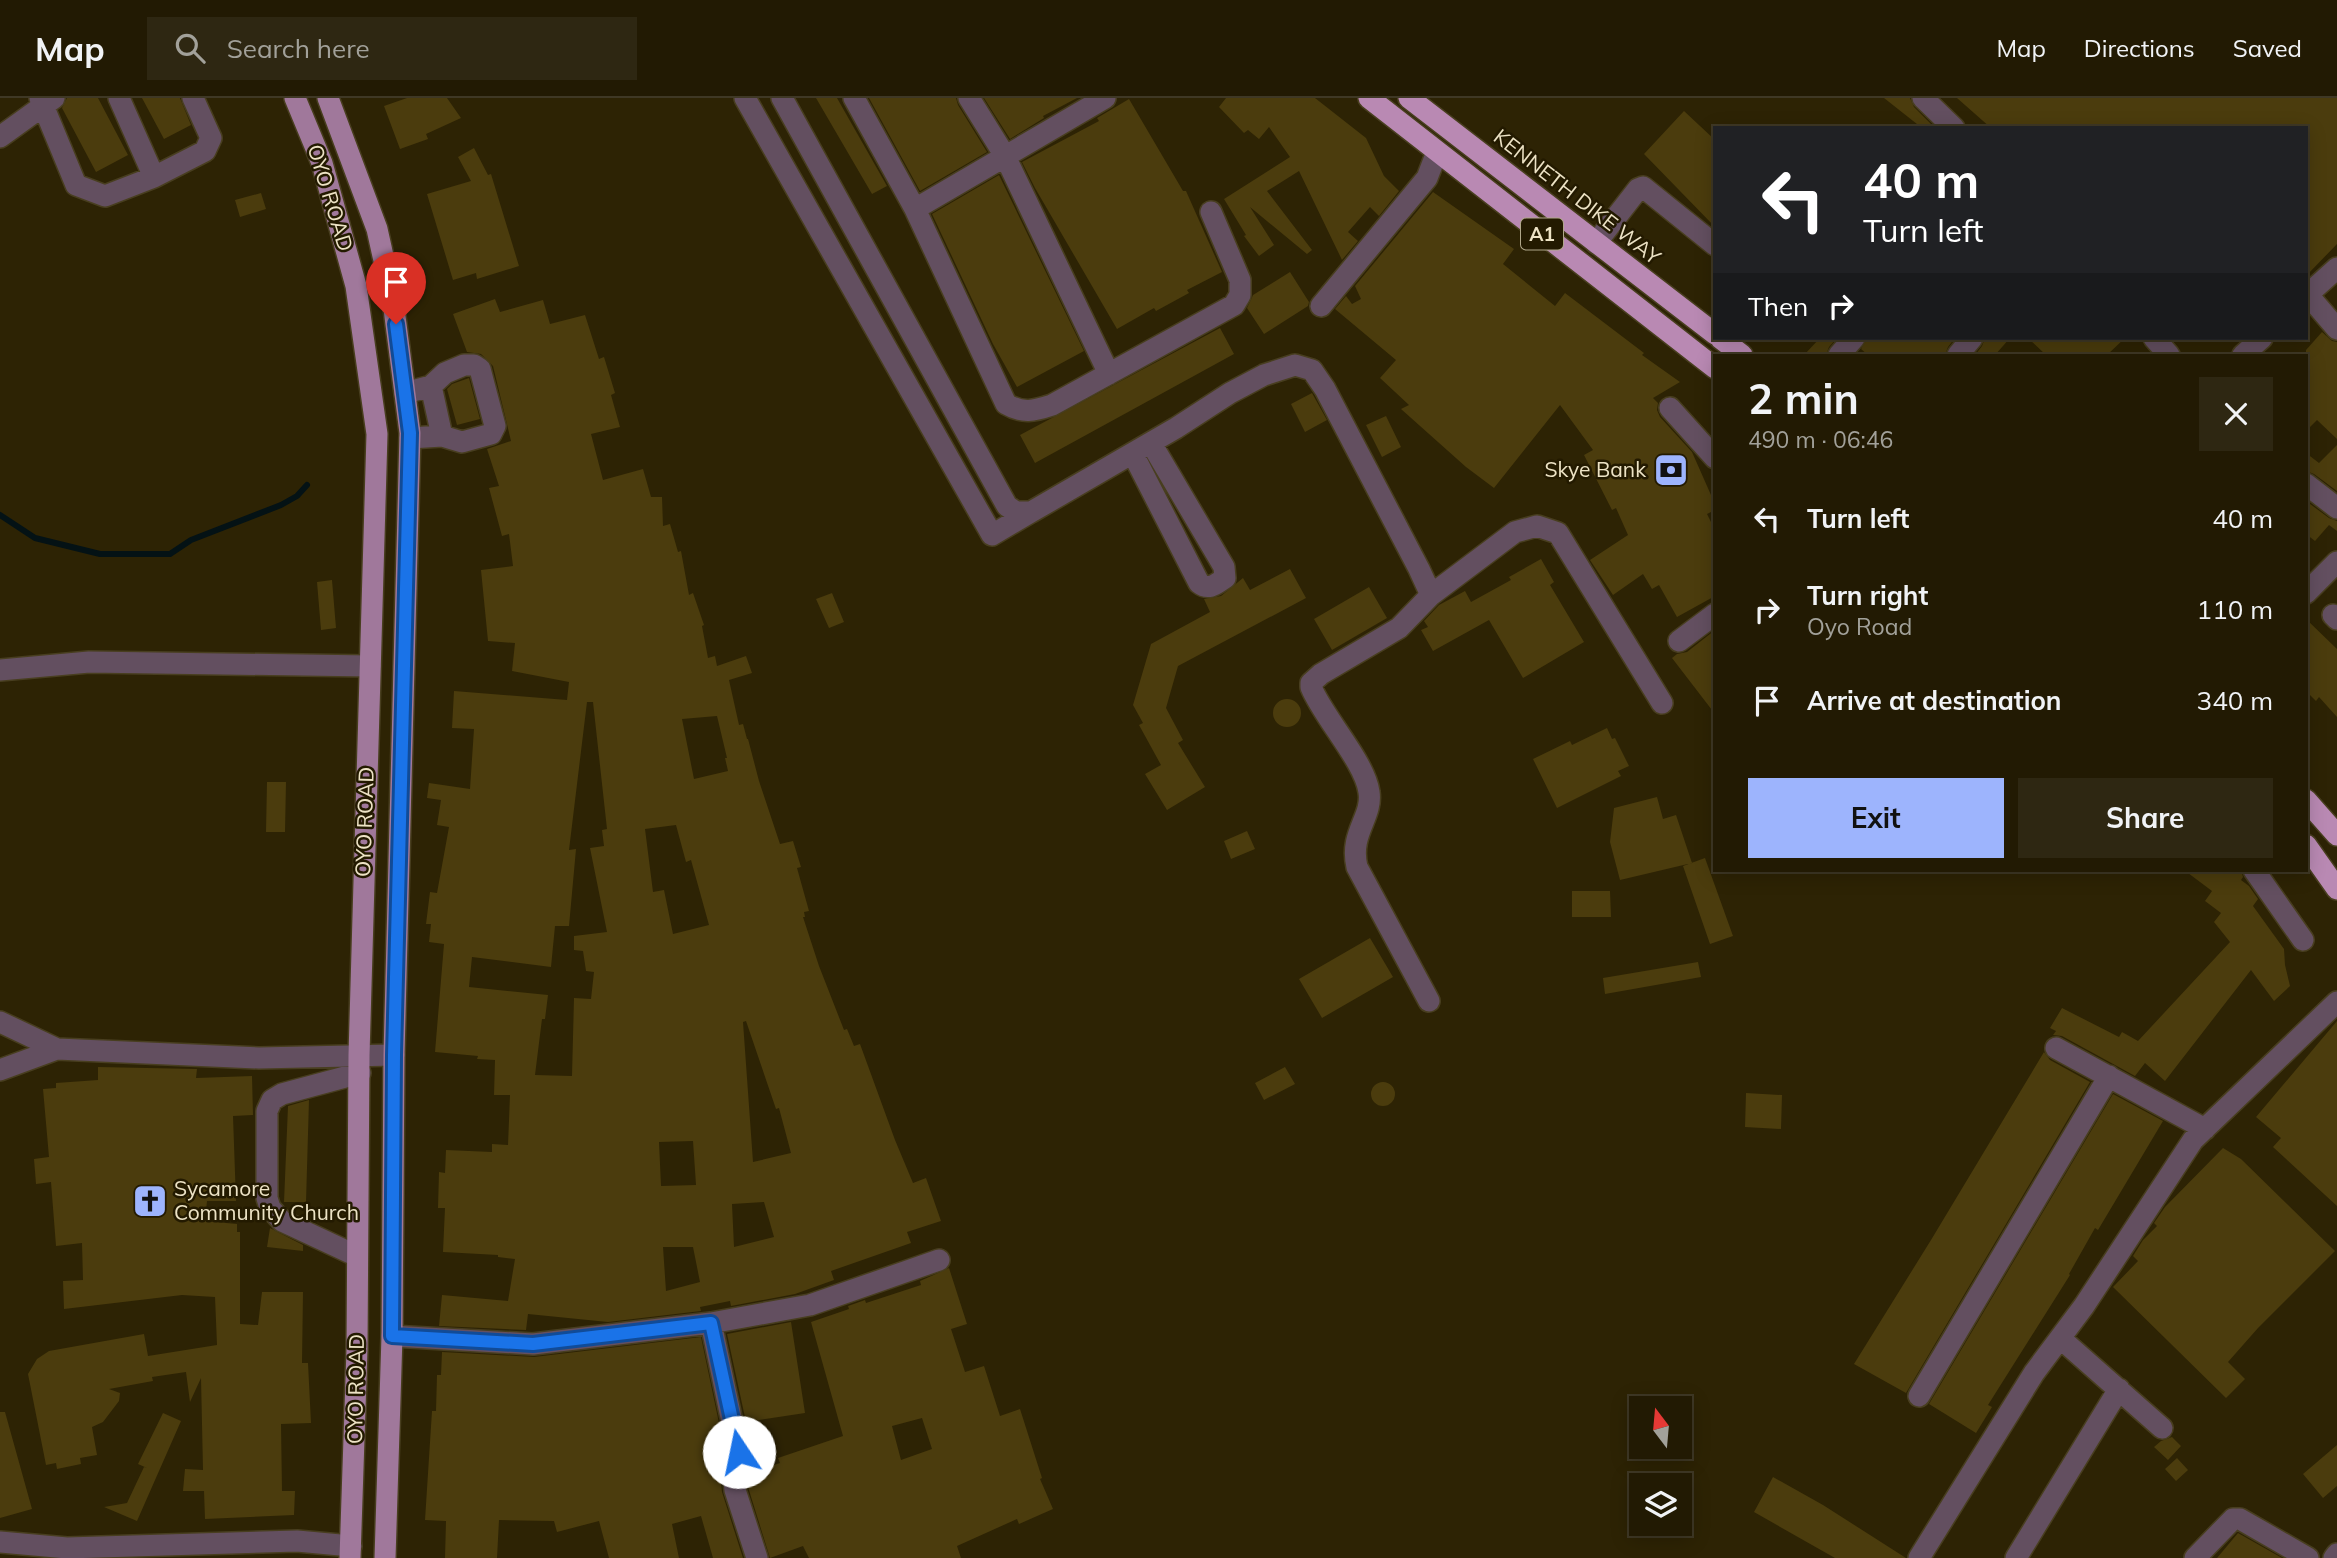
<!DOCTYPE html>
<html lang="en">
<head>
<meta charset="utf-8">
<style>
  :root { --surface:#221a03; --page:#2e2712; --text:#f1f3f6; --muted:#a2a19a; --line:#3f3825; --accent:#9db4fd }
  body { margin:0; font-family:Mulish,sans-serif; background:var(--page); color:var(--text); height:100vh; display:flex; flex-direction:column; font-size:26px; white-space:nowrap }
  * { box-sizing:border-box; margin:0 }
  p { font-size:23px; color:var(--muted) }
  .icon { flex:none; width:38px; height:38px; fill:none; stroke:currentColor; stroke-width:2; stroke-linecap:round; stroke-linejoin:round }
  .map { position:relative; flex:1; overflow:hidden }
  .sheet { position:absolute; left:1713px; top:256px; width:595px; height:518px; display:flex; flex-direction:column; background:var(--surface); border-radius:0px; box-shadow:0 4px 18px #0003,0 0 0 2px var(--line) }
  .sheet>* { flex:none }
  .guide { position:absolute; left:1713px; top:28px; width:595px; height:214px; border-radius:0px; box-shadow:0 4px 18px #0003,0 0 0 2px var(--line); background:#202124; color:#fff; overflow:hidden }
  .needle { width:46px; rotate:344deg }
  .tools { position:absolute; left:1629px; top:1298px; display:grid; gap:14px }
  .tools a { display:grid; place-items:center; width:63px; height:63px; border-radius:0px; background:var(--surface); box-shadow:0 4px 18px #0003,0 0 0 2px var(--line); font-size:35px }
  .pin { position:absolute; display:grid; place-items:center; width:60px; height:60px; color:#fff; margin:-72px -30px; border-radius:50% 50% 50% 0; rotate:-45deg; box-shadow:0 0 7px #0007 }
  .pin .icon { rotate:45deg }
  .me { position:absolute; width:77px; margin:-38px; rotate:349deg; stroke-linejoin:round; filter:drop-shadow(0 0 5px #0008) }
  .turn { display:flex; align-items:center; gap:24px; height:147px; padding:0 35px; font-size:32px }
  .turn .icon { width:91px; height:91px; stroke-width:2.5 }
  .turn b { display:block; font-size:49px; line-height:60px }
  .then { display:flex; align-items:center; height:66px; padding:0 35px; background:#0003; gap:14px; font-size:26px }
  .round { display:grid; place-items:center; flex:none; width:74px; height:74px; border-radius:0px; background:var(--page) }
  .head { display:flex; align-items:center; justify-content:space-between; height:119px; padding:0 35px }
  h1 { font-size:42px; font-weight:700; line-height:52px }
  .button { display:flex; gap:14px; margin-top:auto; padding:14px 35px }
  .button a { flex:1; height:80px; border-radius:0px; background:var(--accent); color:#111; font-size:28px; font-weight:700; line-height:80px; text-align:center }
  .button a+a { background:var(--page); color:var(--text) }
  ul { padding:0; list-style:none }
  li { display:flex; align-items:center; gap:21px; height:91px; padding:0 35px }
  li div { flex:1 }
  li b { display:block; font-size:26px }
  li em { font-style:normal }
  header { display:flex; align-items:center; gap:42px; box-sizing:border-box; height:98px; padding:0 35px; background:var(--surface); border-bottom:2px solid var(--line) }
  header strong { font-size:33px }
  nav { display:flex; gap:38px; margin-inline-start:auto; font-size:24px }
  .search { width:490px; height:63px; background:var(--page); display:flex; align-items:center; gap:18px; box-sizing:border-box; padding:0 24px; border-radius:0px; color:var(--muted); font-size:26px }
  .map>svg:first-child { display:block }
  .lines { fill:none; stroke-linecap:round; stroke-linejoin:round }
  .stream { stroke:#041215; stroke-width:6 }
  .building { fill:#4b3c0d; fill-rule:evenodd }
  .minor-casing { stroke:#483e1f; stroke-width:24 }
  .major-casing { stroke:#483e1f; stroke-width:24 }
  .highway-casing { stroke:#483e1f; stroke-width:24 }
  .minor { stroke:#634f60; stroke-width:21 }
  .major { stroke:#a0789b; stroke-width:21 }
  .highway { stroke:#b989b3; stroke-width:21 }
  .route-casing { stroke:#114b97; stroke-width:18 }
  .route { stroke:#1a73e8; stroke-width:12 }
  .labels { text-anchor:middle; stroke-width:5; stroke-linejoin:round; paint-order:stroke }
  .shield { fill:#231a00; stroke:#b0a78a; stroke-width:2 }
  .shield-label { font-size:19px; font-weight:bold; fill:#ede3c5 }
  .street-label { font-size:21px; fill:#ede3c5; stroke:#231a00 }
  .poi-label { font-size:21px; fill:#ede3c5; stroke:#231a00; text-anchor:end }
</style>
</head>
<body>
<header>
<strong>Map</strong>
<div class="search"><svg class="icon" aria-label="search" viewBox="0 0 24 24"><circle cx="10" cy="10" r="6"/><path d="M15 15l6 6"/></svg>Search here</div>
<nav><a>Map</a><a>Directions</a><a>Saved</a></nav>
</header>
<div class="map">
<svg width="2337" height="1460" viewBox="0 0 2337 1460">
  <rect width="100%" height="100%" fill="#2d2304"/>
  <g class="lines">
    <path class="stream" d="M0,417L35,440L100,456H170L191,442L281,407L297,398L307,387"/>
  </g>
  <path class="building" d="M67,0H98L128,57L96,74L62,10Z
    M142,0H180L191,27L164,41Z
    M407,0H447L461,20L426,36L428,41L400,51L384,8Z
    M816,0H837L887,88L872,96Z
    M869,0H956L958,7L987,54L920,93Z
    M984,0H1077L1043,18L1044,20L1010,41Z
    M1226,0H1315L1366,40L1384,78L1399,93L1379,118L1370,109L1348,134L1358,143L1342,162L1299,73L1267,93L1312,152L1307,156L1250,109L1274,147L1259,158L1244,138L1246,137L1224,101L1290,59L1269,29L1259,41L1248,32L1244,35L1219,9Z
    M1884,0H1910L1914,9L1935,30H1922Z
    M1957,0H2337V146L2306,178V30H1991Z
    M1129,1L1183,93H1186L1222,174L1187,192L1189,195L1156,213L1154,210L1117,231L1035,90L1022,64L1099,23L1097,20Z
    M1684,13L1715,42V129L1644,56Z
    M474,50L488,77L491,76L519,168L477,181L476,175L453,182L427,96L471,83L458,59Z
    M999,77L1084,253L1017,289L993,246L932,116Z
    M1433,94L1514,151L1503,166L1555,208L1565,195L1644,255L1642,257L1680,284L1653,300L1658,305L1657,312L1660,319L1692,354L1711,397L1715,394V412L1707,416L1715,432V498L1677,519L1659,487L1652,491L1643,476L1613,497L1590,462L1628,437L1616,410L1612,412L1584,357L1593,352L1560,307L1494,390L1466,369L1401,311L1409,307L1380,280L1396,262L1335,211L1346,198L1352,206L1361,201L1355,188Z
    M261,95L266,111L240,119L235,102Z
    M1290,174L1309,204L1308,208L1264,236L1247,210L1253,197Z
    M495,201L500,214L543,202L550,226L585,217L599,261L604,259L615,295L611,297L620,329L591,336L603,382L643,371L651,399H662L663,428L670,426L678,454L681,453L689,497L693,495L704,527L702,528L708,560L715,558L717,568L746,558L752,575L729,582L739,627L743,626L747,641H748L759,683L780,746L793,743L801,769L797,770L809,813L804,814L805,819H803L819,868L844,932L847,931L854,948L860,946L895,1042L913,1085L926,1080L941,1123L907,1134L911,1145L831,1173L834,1182L795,1196L731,1208L730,1203L700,1209L701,1213L608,1224L528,1216L526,1232L439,1228L442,1197L508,1203L515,1161L498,1159V1157L443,1154L445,1110H438L439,1074L445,1075L446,1052L492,1054V1046L508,1047L510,997H494L495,962L477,961L478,958L435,954L444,846L429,844L431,826H426L430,794L437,795L449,729L437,727L441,702L427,700L429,685L470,691L474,631L452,630L454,593L567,602L569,584L512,573L515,545L488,543L481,472L513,468L509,436L502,438L489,390L499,388L487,351L511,343L493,268L481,256L467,254L453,216ZM587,604H593L607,731L602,732L604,748L590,750L607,834L574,838V852L583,853L586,873L594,874L591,901L574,900L572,978L535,977L542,921H545L548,897L469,889L472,859L551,869L555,828H569L576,751L569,752ZM717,618L727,660H725L728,673L694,681L682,621ZM676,727L686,764L691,762L709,827L673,836L664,792L653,794L645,731ZM746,923L776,1011L779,1010L791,1055L753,1064L743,924ZM693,1043L696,1087L661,1088L659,1044ZM764,1104L774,1139L734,1149L732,1106ZM663,1149H693L700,1184L666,1193Z
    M1220,230L1234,256L1035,365L1020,337Z
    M2322,234L2332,243L2337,244V341L2317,322L2306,333V252Z
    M1820,240H1837L1829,249L1826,257H1804Z
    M1867,240H1955L1948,249L1945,257H1868L1861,251Z
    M1985,240H2010L1995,257H1975L1982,248Z
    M2028,240H2125L2107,257H2046Z
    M469,280L480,321L457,327L447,291L452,286Z
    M1312,295L1327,322L1305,334L1291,306Z
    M1386,318L1401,349L1382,359L1366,327Z
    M2337,347V393L2314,376L2306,373V355L2319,365Z
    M2306,403L2329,420L2337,423V433L2329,427L2315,443L2306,436Z
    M1541,461L1554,484L1550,487L1584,544L1523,580L1489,522L1433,553L1421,532L1428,529L1424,523L1439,507L1465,493L1471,504L1511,482L1509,479Z
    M1290,471L1306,500L1178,568L1166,610L1183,642L1178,645L1205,689L1167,712L1145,676L1161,667L1139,627L1143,625L1133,607L1151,546L1210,514L1204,501L1221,498L1243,480L1250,492Z
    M332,482L336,530L321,532L317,484Z
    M1369,489L1387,520L1332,552L1314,521Z
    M832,495L844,524L829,530L816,501Z
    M2306,521L2337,551V619L2319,599L2316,603L2306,593Z
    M1715,532V616L1672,560L1677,556L1687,554Z
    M1273 615a14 14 0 1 1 28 0a14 14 0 1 1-28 0Z
    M1607,630L1612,641L1615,640L1629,668L1618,673L1621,678L1557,710L1533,661L1570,643L1572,647Z
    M267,684H286L285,734H266Z
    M1657,699L1663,721L1676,717L1692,765L1620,782L1610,744L1614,710Z
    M1247,733L1255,751L1231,761L1224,743Z
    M1705,760L1733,838L1710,846L1683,768Z
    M2184,772H2241L2243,779L2241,782L2249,788L2258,801L2253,808L2284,851L2285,867L2290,888L2274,903L2251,872L2165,983L2145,965L2135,978L2062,938L2053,937L2056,933L2050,930L2062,910L2119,939L2122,934L2138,943L2230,844L2214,824L2221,815L2205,803L2212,793Z
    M1572,793H1610L1611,819H1572Z
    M1370,840L1393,879L1322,920L1299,881Z
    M1698,864L1701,879L1605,896L1603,880Z
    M2337,923V1108L2273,1049L2281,1040L2256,1019Z
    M2044,954L2050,962L2090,984L1906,1295L1854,1266L1931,1142Z
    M98,969L197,971L196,980L252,978L253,1017L233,1018L236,1103H207L205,1123L237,1126V1134H240V1226L258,1227L262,1194H303L302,1265H308L311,1325L281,1326L282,1393H295L294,1417L205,1421L204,1393H183L185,1371L203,1372L201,1280L190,1304L186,1274L152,1279L153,1283L109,1291L120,1295L119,1303L103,1324L92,1329L97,1357L80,1360L81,1366L57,1371L56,1365L46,1367L28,1276L37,1261L49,1253L144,1236L148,1258L217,1247L215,1199L182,1197L64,1211L63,1183L83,1182L82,1145L56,1148L51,1084L36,1086L34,1061L49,1059L43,991L56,990V985L98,982Z
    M1285,969L1295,986L1264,1002L1255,985Z
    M1371 996a12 12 0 1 1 24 0a12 12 0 1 1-24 0Z
    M1746,995L1782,997L1781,1031L1745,1029Z
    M2113,996L2163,1023L2098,1132L2095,1130L2069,1176L2070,1177L1988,1307L1992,1309L1976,1335L1929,1306Z
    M309,1002L306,1104H284L288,1008Z
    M2223,1050L2241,1061L2335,1153L2258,1230L2228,1264L2245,1281L2226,1300L2113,1189L2138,1163L2133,1158L2143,1142L2157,1128L2154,1125L2165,1109Z
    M270,1130L303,1147V1153L267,1149Z
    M949,1170L967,1226L951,1231L965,1274L984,1268L1000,1318L1020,1311L1042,1380L1040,1381L1053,1411L1019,1426L1017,1421L957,1448L961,1460H809L803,1448L770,1460L748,1389L755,1373L780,1365L778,1360L843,1338L811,1224L849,1211L848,1208L865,1202L866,1205L921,1187L920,1183ZM922,1320L932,1351L901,1362L892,1328Z
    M791,1224L805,1315L746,1324L727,1236Z
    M701,1239L728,1368L721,1384L722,1394L743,1460H713L701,1418L672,1426L679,1460H609L599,1423L557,1434L554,1423L499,1422L497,1460H445L446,1423L425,1422L432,1313H436L437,1277H441L442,1254L534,1259Z
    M0,1314H5L32,1411L0,1420Z
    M163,1315L181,1323L137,1423L104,1409L127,1405L144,1369L147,1370L138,1366Z
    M2172,1339L2181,1348L2168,1362L2154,1349L2161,1343Z
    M2337,1347V1388L2323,1400L2303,1376Z
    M2177,1360L2188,1372L2176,1383L2165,1371Z
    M1773,1379L1823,1407L1906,1460H1835L1754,1414Z
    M2238,1435L2282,1460H2217Z"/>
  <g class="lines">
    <g class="minor-casing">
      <path id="minor" d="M40,0L76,87L105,98L154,79L205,53L211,40L193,0
        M119,0L154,79
        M745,0L992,437L1031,414
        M782,0L1007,408L1016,414H1031L1176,330L1230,295L1264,277L1295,267L1312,272L1325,291L1419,471L1431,497L1515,434L1537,428L1558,435L1662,605
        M854,0L915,111L1105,0
        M969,0L1005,58L1109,276
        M1923,0L1954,30
        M0,39L54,0
        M915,111L1006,306C1023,316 1034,313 1052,307L1234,207L1240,197V182L1211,114
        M1596,145L1638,91L1643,89L1715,147
        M2308,197L2337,231
        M2306,198L2337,170
        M1321,208L1427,80L1437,54
        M2154,240L2169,257
        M1839,257L1854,240
        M1958,257L1972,240
        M2243,257L2262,240
        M431,288L442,338
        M405,295L431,288L445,275L464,267H474L480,271L495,328L491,336L462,344L442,338L410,340
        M1670,310L1715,360
        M1133,356L1199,485C1209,493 1216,486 1225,480L1224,469L1151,345
        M2306,386L2337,410
        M2306,495L2337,464
        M2333,517L2337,521
        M1679,543L1715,516
        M0,572L89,564L370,568
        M2254,772L2303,842
        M1429,903L1357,769C1349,735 1373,719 1369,694C1365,664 1323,619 1311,589V585L1321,576L1399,530L1431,497
        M0,924L57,951
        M2056,950L2205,1031
        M0,972L57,951L259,960L394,957
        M357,1158L282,1123L270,1110L267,1100V1013L272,1002L282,996L360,975
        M711,1225L742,1371L734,1383L735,1392L757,1460
        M392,1238L533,1246L711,1225L810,1207L939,1162
        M2060,1240L2162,1330
        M1919,1298L2109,978
        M0,1444L67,1450L297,1443L351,1448
        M1919,1460L2034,1275L2084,1208L2193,1042L2337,904
        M2016,1460L2119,1291
        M2195,1460L2233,1421H2240L2308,1460
        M2334,1460L2337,1456"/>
    </g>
    <g class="major-casing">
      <path id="major" d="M295,0L322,65L356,188L377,336L359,957L357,1251L350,1460
        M328,0L377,131L393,203L410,335L394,957L392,1238L385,1460"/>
    </g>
    <g class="highway-casing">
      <path id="highway" d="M1369,0L1715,270
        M1409,0L1715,236
        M1720,240L1742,257
        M2306,702L2337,737
        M2306,747L2337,791"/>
    </g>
    <use href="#minor" class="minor"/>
    <use href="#major" class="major"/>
    <use href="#highway" class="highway"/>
  </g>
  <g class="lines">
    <g class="route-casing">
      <path id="route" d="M396,226L410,335L394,957L392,1238L533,1246L711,1225L739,1354"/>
    </g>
    <use href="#route" class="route"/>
  </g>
  <defs>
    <g id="bank-square" transform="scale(1.75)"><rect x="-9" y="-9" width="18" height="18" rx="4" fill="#9db4fd" stroke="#231a00"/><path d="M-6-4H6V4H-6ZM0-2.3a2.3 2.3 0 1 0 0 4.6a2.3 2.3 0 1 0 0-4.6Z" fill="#111"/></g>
    <g id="church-square" transform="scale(1.75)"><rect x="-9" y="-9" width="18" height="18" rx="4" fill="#9db4fd" stroke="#231a00"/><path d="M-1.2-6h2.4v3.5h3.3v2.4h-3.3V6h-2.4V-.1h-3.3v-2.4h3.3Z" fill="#111"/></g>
  </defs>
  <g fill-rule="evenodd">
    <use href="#bank-square" x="1671" y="372"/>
    <use href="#church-square" x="150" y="1103"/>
  </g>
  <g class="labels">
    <rect class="shield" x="1521" y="120.5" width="42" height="31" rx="5"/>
    <g class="shield-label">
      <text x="1542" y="143">A1</text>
    </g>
    <g class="street-label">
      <text transform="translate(1577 99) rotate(38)" y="7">KENNETH DIKE WAY</text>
      <text transform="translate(330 100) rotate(73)" y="7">OYO ROAD</text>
      <text transform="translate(365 724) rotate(-88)" y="7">OYO ROAD</text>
      <text transform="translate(356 1291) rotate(-89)" y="7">OYO ROAD</text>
    </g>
    <g class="poi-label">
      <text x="1646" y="379">Skye Bank</text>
      <text x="174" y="1098" text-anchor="start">Sycamore<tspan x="174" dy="24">Community Church</tspan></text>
    </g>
  </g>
</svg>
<div class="tools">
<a><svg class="needle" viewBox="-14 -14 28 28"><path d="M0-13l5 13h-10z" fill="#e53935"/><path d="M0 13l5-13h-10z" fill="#a2a19a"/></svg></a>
<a><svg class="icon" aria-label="layers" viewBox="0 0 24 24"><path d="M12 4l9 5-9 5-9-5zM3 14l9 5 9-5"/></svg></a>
</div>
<div class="pin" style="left:396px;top:226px;background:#d93025"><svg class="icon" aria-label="arrive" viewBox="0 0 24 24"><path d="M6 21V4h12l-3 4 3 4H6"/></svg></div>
<svg class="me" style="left:739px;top:1354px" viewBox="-20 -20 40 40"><circle r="19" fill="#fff"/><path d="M0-13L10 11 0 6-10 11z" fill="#1a73e8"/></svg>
<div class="guide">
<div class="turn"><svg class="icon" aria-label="left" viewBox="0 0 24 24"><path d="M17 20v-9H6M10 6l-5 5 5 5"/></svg><div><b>40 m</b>Turn left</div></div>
<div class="then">Then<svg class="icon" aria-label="right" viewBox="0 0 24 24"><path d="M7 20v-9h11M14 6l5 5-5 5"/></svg></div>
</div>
<section class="sheet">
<div class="head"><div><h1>2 min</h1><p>490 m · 06:46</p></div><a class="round"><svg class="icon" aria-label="close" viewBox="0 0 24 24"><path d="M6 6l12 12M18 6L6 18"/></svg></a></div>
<ul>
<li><svg class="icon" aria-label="left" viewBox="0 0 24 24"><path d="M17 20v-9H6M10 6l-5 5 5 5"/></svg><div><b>Turn left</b></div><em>40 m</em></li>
<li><svg class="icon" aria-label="right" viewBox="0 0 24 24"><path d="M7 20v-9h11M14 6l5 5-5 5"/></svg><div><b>Turn right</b><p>Oyo Road</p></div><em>110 m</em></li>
<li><svg class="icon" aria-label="arrive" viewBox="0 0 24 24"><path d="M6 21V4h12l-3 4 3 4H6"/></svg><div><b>Arrive at destination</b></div><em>340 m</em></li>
</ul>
<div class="button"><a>Exit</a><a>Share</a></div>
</section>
</div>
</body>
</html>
